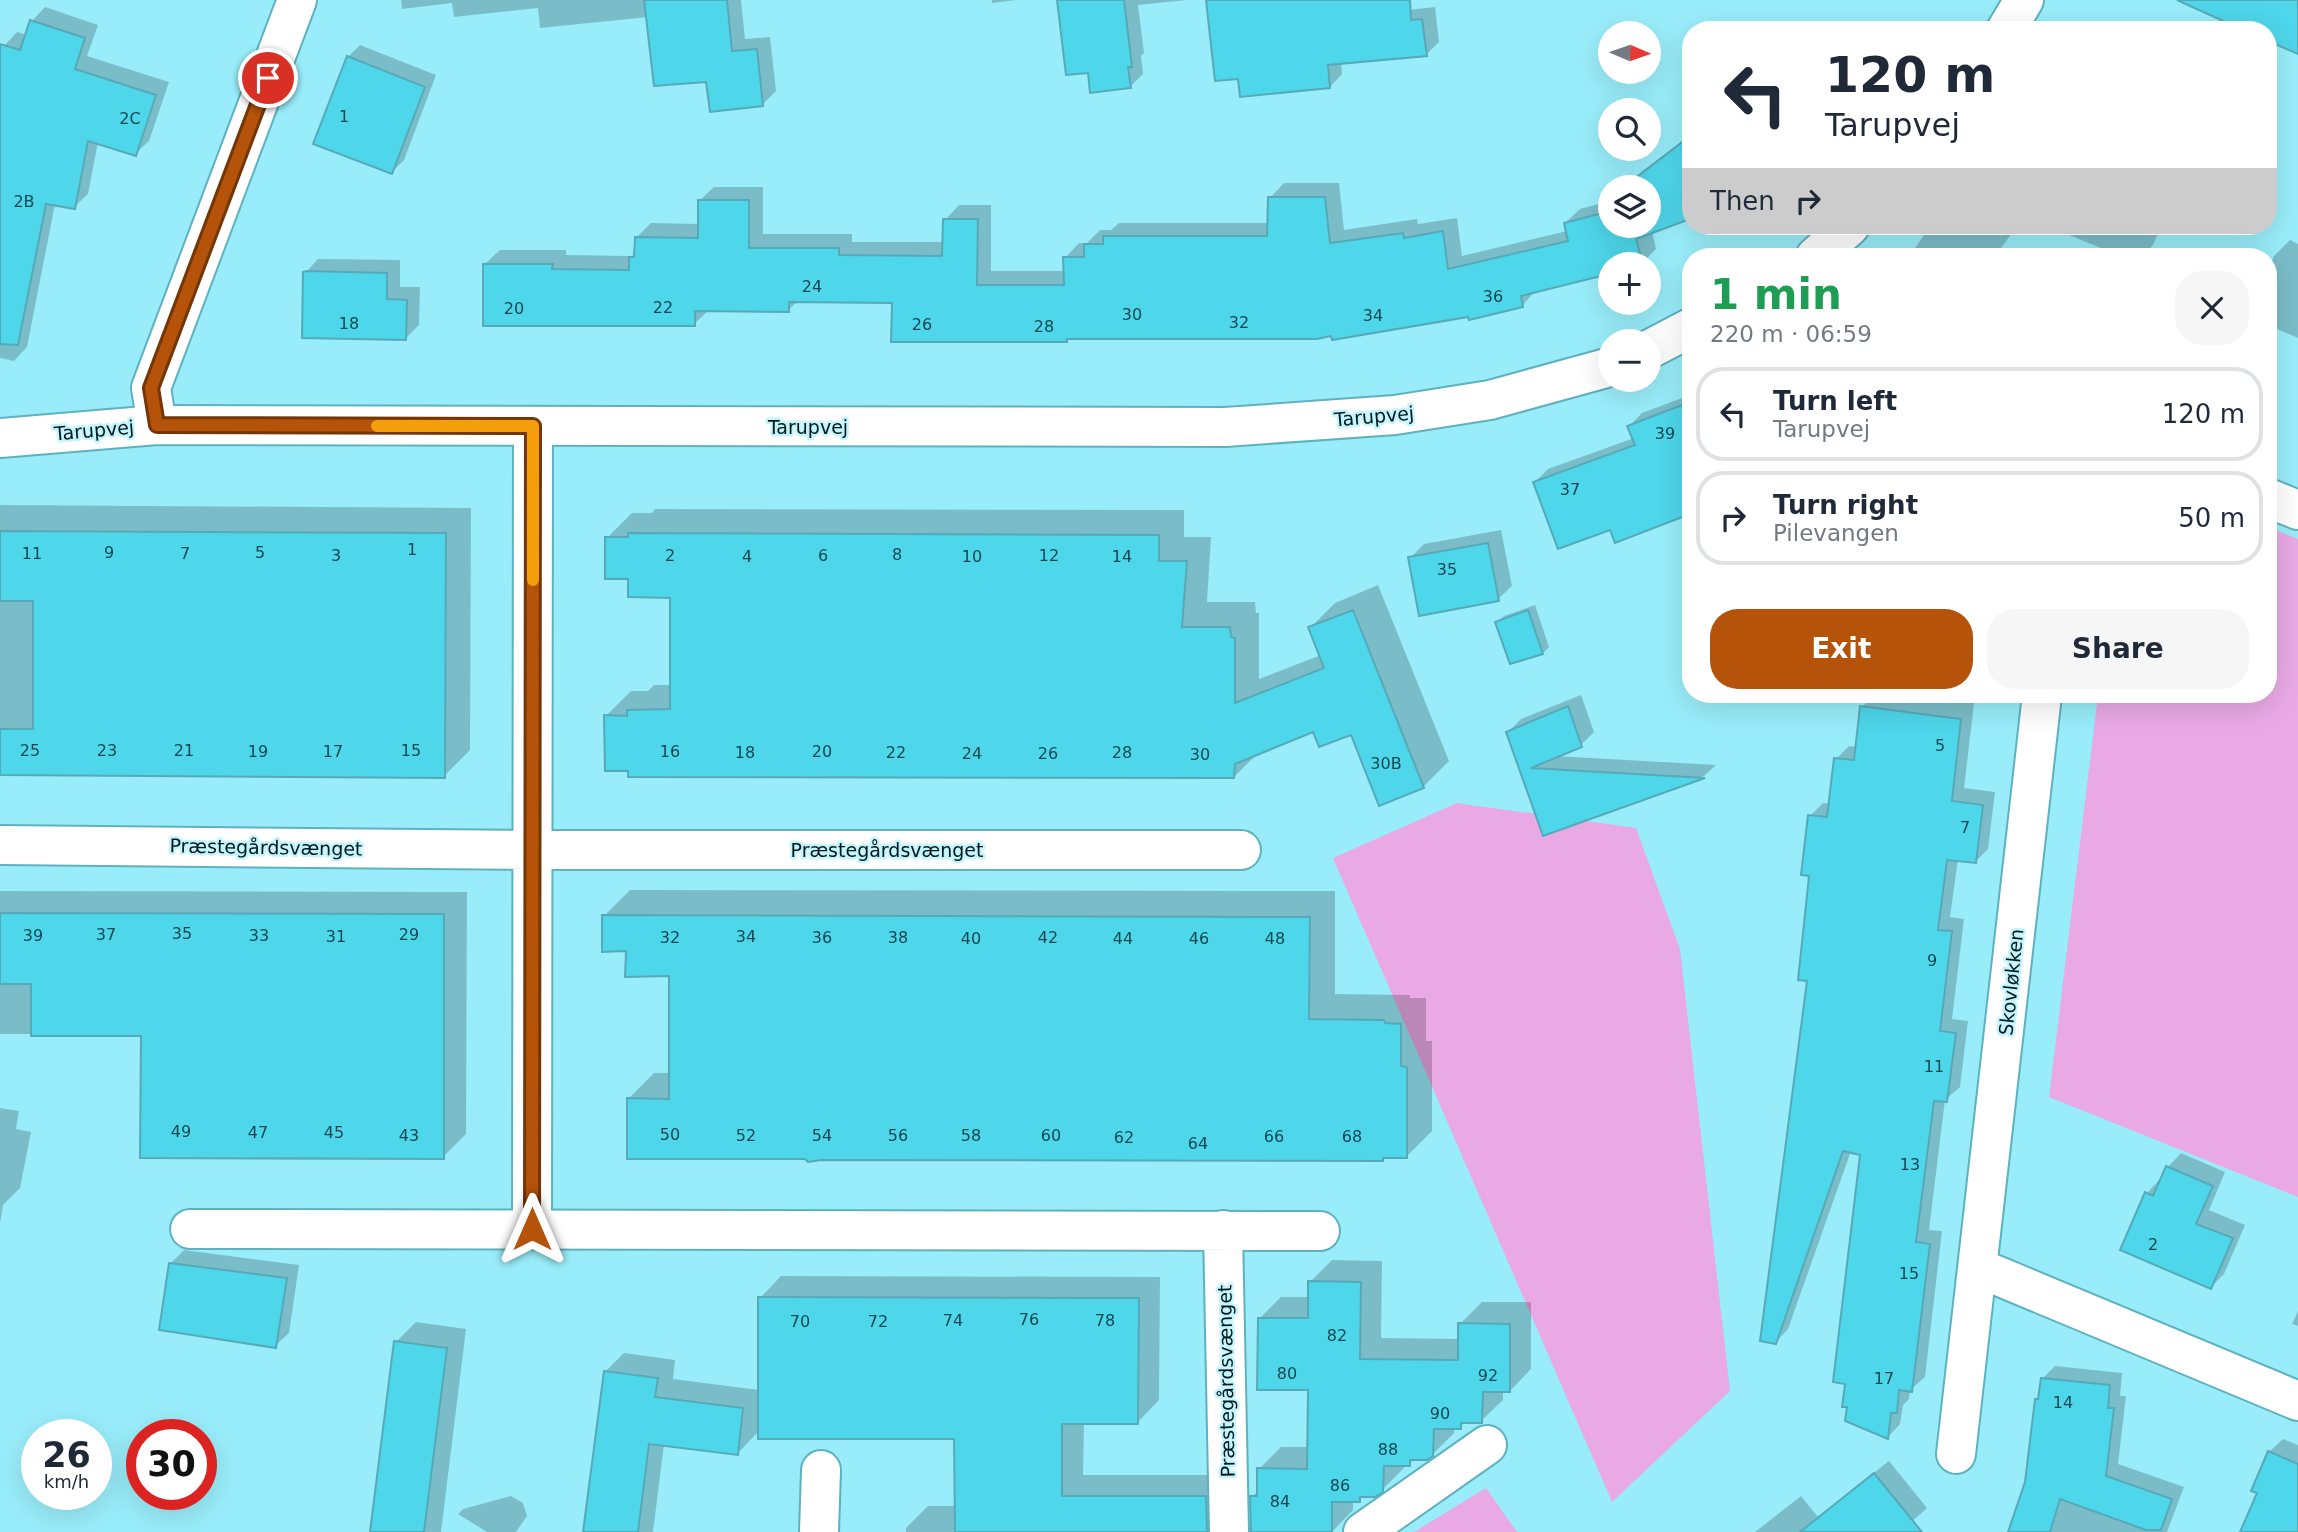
<!DOCTYPE html>
<html lang="en">
<head>
<meta charset="utf-8">
<style>
  :root { --surface:#fff; --page:#f6f6f7; --text:#1f2937; --muted:#747a83; --line:#e0e1e3; --accent:#b45309 }
  body { margin:0; font-family:"DejaVu Sans",sans-serif; background:var(--page); color:var(--text); height:100vh; display:flex; flex-direction:column; font-size:26px; white-space:nowrap }
  * { box-sizing:border-box; margin:0 }
  p { font-size:23px; color:var(--muted) }
  .icon { flex:none; width:38px; height:38px; fill:none; stroke:currentColor; stroke-width:2; stroke-linecap:round; stroke-linejoin:round }
  .map { position:relative; flex:1; overflow:hidden }
  .panel { position:absolute; left:1682px; top:248px; width:595px; height:455px; display:flex; flex-direction:column; background:var(--surface); border-radius:28px; box-shadow:0 7px 28px #0002 }
  .panel>* { flex:none }
  .banner { position:absolute; left:1682px; top:21px; width:595px; height:214px; border-radius:28px; box-shadow:0 7px 28px #0002; background:#fff; color:var(--text); overflow:hidden }
  .needle { width:46px; rotate:92deg }
  .tools { position:absolute; left:1598px; top:21px; display:grid; gap:14px }
  .tools a { display:grid; place-items:center; width:63px; height:63px; border-radius:50%; background:var(--surface); box-shadow:0 7px 28px #0002; font-size:35px }
  .speed { position:absolute; left:21px; top:1419px; display:flex; gap:14px; font-size:35px; font-weight:700; text-align:center }
  .speed>* { display:grid; place-content:center; width:91px; height:91px; border-radius:50%; background:var(--surface); box-shadow:0 7px 28px #0002; line-height:1 }
  .speed small { font-size:18px; font-weight:400 }
  .speed .limit { border:10px solid #d22; background:#fff; color:#111 }
  .pin { position:absolute; display:grid; place-items:center; width:60px; height:60px; color:#fff; margin:-30px; border:4px solid #fff; border-radius:50%; box-shadow:0 2px 7px #0007 }
  .me { position:absolute; width:77px; margin:-38px; rotate:0deg; stroke-linejoin:round; filter:drop-shadow(0 0 5px #0008) }
  .turn { display:flex; align-items:center; gap:24px; height:147px; padding:0 28px; font-size:32px }
  .turn .icon { width:91px; height:91px; stroke-width:2.5 }
  .turn b { display:block; font-size:49px; line-height:60px }
  .then { display:flex; align-items:center; height:66px; padding:0 28px; background:#0003; gap:14px; font-size:26px }
  .round { display:grid; place-items:center; flex:none; width:74px; height:74px; border-radius:28px; background:var(--page) }
  .headline { display:flex; align-items:center; justify-content:space-between; height:119px; padding:0 28px }
  h1 { font-size:42px; font-weight:700; line-height:52px; color:#1e9e55 }
  .action { display:flex; gap:14px; margin-top:auto; padding:14px 28px }
  .action a { flex:1; height:80px; border-radius:28px; background:var(--accent); color:#fff; font-size:28px; font-weight:700; line-height:80px; text-align:center }
  .action a+a { background:var(--page); color:var(--text) }
  ul { padding:0; list-style:none }
  li { display:flex; align-items:center; gap:21px; height:94px; margin:0 14px 10px; padding:0 14px; border:4px solid var(--line); border-radius:28px }
  li div { flex:1 }
  li b { display:block; font-size:26px }
  li em { font-style:normal }
  .map>svg:first-child { display:block }
  .green { fill:#e9a9e5 }
  .shadow { fill:#0003 }
  .building { fill:#4ed6ea; stroke:#56aab7; stroke-width:2 }
  .lines { fill:none; stroke-linecap:round; stroke-linejoin:round }
  .minor-casing { stroke:#5eb2bf; stroke-width:42 }
  .tertiary-casing { stroke:#5eb2bf; stroke-width:42 }
  .minor { stroke:#fff; stroke-width:38 }
  .tertiary { stroke:#fff; stroke-width:38 }
  .route-casing { stroke:#753606; stroke-width:18 }
  .route { stroke:#b45309; stroke-width:12 }
  .slow { stroke:#f59e0b; stroke-width:12 }
  .labels { text-anchor:middle; stroke-width:5; stroke-linejoin:round; paint-order:stroke }
  .number-label { font-size:16px; fill:#144850 }
  .street-label { font-size:19px; fill:#00191d; stroke:#c4f4fc }
</style>
</head>
<body>
<div class="map">
<svg width="2298" height="1532" viewBox="0 0 2298 1532">
  <rect width="100%" height="100%" fill="#99edfa"/>
  <path class="green" d="M2268,527L2298,539V1197L2049,1097L2098,695H2268Z
    M1457,803L1636,828L1680,949L1730,1391L1612,1502L1333,858Z
    M1486,1488L1517,1532H1414Z"/>
  <path class="shadow" d="M401,0H741L745,39L770,37L776,91L763,104L708,80L648,17L540,28L538,8L454,17L452,3L402,9Z
    M992,0H1017L992,3Z
    M1058,0H1187L1138,5L1144,53L1141,56L1143,74L1130,87L1089,71Z
    M1208,0H1407L1408,10L1435,7L1439,42L1426,55L1341,62L1342,74L1330,87L1239,77Z
    M45,7L98,25L87,56L169,82L149,141L135,154L98,142L88,194L74,207L55,204L27,347L14,361L0,358V57L4,46L17,32L27,35L32,21Z
    M2156,25L2166,30H2151Z
    M360,45L436,75L404,160L392,172L348,57Z
    M1690,135V217L1652,231L1656,249L1642,263L1610,264V271L1536,290L1522,306L1333,334L1070,337L1067,340L893,302L798,301L788,310H709L694,324L485,264L500,250H566V255L632,256L636,252L637,237L651,223L700,224L699,201L714,187H763V234H852V242H944L945,220L959,205H991V271H1065V258L1079,243H1087L1100,230H1111L1119,223H1269L1270,198L1284,183H1339L1344,230L1417,219L1418,224L1457,218L1462,256L1567,231L1565,223L1580,209L1610,201V226H1648V187H1627L1641,172Z
    M1930,226H2017L1997,254L2002,257H1909Z
    M2048,226H2161L2153,245L2141,257H2122Z
    M2290,240L2298,244V338L2268,325V270L2274,256Z
    M318,259L400,260V287H420L419,325L406,338L305,273Z
    M1690,395V512L1616,540L1611,528L1535,482L1548,469L1634,438L1629,426L1642,413Z
    M0,505L471,508L470,750L444,776L0,774Z
    M655,509L1184,510V537H1211L1207,602H1255L1256,613H1259V679L1321,655L1310,628L1335,603L1378,585L1449,761L1423,787L1352,733L1314,729L1259,752L1234,777L630,769L606,716L631,691H648L654,685H672V596L629,577L607,538L632,513H652Z
    M1501,530L1512,586L1498,599L1410,558L1424,544Z
    M1535,605L1549,647L1543,653L1497,622L1504,616Z
    M1581,695L1594,732L1581,745L1555,756L1716,765L1704,776L1544,833L1508,732L1521,719Z
    M1874,695L1913,699V695H1975L1964,788L1995,792L1988,849L1975,862L1958,859L1950,917L1964,919L1952,1019L1968,1021L1960,1087L1945,1100L1929,1230L1942,1231L1925,1377L1910,1390L1909,1399L1903,1405L1900,1424L1888,1437L1862,1153L1851,1151L1788,1329L1775,1343L1809,979L1810,816L1823,803L1831,804L1836,759L1849,746L1857,747L1862,707Z
    M630,890L1335,891V994L1410,995V998H1426V1041H1432V1131L1406,1157H1385L1383,1159L628,1099L654,1073H671V975L627,950L604,916Z
    M0,891L467,892L466,1134L443,1157L142,1034H0Z
    M0,1108L19,1111L16,1129L31,1132L20,1188L3,1205L0,1223Z
    M2181,1153L2225,1172L2209,1210L2245,1225L2224,1274L2211,1287L2122,1249L2147,1193L2160,1179L2162,1180L2168,1167Z
    M184,1250L299,1265L289,1333L275,1346L171,1263Z
    M1332,1260L1382,1261L1381,1338L1460,1339V1324L1482,1302H1531V1369L1510,1391H1503V1400L1481,1421H1466L1460,1427H1454V1433L1432,1455L1404,1464V1468L1382,1490L1364,1495L1359,1501H1353V1510L1332,1532H1253L1252,1497L1259,1490V1469L1281,1447H1309V1388L1259,1319L1281,1297H1310V1282Z
    M781,1276L1160,1277L1159,1400L1138,1422H1084L1083,1475H1228L1240,1529L1249,1532H906V1528L928,1506H957L956,1438L759,1431L738,1453L664,1444L653,1532H585L606,1371L624,1353L675,1360L673,1379L759,1390L760,1298Z
    M2298,1311V1326L2292,1324Z
    M416,1322L466,1329L441,1532H371L396,1342Z
    M2055,1366L2122,1373L2120,1396H2126L2118,1464L2184,1487L2167,1532H2010L2027,1483L2036,1400L2041,1395L2043,1378Z
    M2283,1439L2298,1445V1532H2242L2259,1492L2269,1452Z
    M1889,1461L1927,1508L1900,1532H1755L1801,1496L1818,1517Z
    M511,1496L523,1503L527,1516L516,1532H487L458,1514L463,1509Z"/>
  <path class="building" d="M644,0H727L732,51L757,49L763,106L710,112L706,82L654,86Z
    M1057,0H1124L1132,67H1128L1131,88L1090,93L1088,73L1066,75Z
    M1206,0H1410L1411,20L1422,19L1427,56L1328,65L1330,88L1240,97L1238,79L1215,81Z
    M2177,0H2298V54L2268,41V30H2243Z
    M30,20L85,38L75,69L156,95L136,156L88,141L75,209L46,204L18,345L0,344V44L20,50Z
    M347,56L425,87L392,174L313,144Z
    M1690,136V219L1636,239L1643,264H1608L1609,274L1521,296L1523,307L1469,320L1468,317L1332,340L1331,336L1317,339H1067V342H891L892,303L789,302V312L695,311V326H483V264H553L552,269L629,270V257H634L635,237L698,238V200H749V248H839V255L942,256L943,219H978L977,285H1064L1063,257H1084V244H1103V236H1267L1268,197H1325L1330,243L1403,233L1404,238L1443,231L1448,269L1568,241L1564,223L1610,211V226H1648V187L1625,186Z
    M307,271L387,273V299L407,300L406,340L302,338L303,272Z
    M1690,402V514L1615,543L1610,530L1558,549L1533,482L1635,445L1627,426Z
    M0,531L446,533L445,778L0,775V729H33V601H0Z
    M628,533L1159,535V561H1187L1182,627H1230L1231,637L1235,638V703L1324,668L1308,627L1353,610L1424,788L1379,806L1351,735L1319,747L1313,732L1235,764L1234,778L628,777V771H605L604,715L627,716V710L670,709V598L628,597V579H605V537H628Z
    M1488,543L1499,601L1419,616L1408,557Z
    M1528,610L1543,654L1510,664L1495,622Z
    M1568,706L1582,747L1531,768L1705,778L1543,836L1506,732Z
    M1860,706L1961,719L1952,801L1983,805L1976,863L1947,860L1938,930L1952,931L1940,1031L1956,1033L1947,1102L1934,1101L1916,1242L1930,1244L1912,1392L1899,1390L1897,1413H1891L1888,1439L1845,1421L1847,1407H1842L1845,1384L1833,1382L1860,1155L1843,1151L1776,1344L1760,1341L1807,981L1798,980L1809,876L1801,875L1808,815L1827,817L1834,758L1854,760Z
    M0,913L444,914V1159L140,1158L141,1036H31V984H0Z
    M602,915L1310,917L1309,1019L1384,1020L1385,1023L1401,1024V1066L1407,1067V1158H1383V1161L821,1160L808,1162L805,1159H627V1098L669,1099V976L625,977L626,951L602,952Z
    M2166,1166L2213,1186L2196,1224L2233,1238L2211,1289L2120,1250L2145,1192L2153,1196Z
    M169,1263L287,1278L276,1348L159,1330Z
    M1308,1281L1361,1282L1360,1359L1458,1360V1323L1510,1324V1392H1483L1482,1423H1461V1429H1434L1433,1456L1427,1460H1410V1466H1384L1383,1492L1375,1497H1360V1502H1332V1532H1251L1250,1496H1257V1468L1307,1469L1308,1390H1257L1258,1318H1308Z
    M758,1297L1139,1298L1138,1424H1062V1496H1206L1207,1532H955L954,1439H758Z
    M394,1341L447,1348L424,1532H370Z
    M604,1371L658,1378L655,1397L743,1408L738,1455L649,1444L638,1532H583Z
    M2041,1378L2110,1385L2108,1408H2114L2106,1476L2172,1499L2161,1530H2146L2060,1499L2050,1532H2008L2025,1482L2035,1399H2038Z
    M2268,1451L2298,1464V1532H2240L2257,1493L2251,1491Z
    M1874,1473L1922,1532H1800Z"/>
  <g class="lines">
    <g class="minor-casing">
      <path id="minor" d="M157,425L151,388L297,0
        M2268,498L2298,510
        M0,845L532,850H1241
        M190,1229L1320,1231
        M532,1229L533,426
        M1223,1230L1229,1532
        M1979,1268L2298,1401
        M1956,1454L2042,695
        M819,1532L821,1470
        M1363,1532L1487,1445"/>
    </g>
    <g class="tertiary-casing">
      <path id="tertiary" d="M2006,30L2024,0
        M1815,257L1850,226
        M1648,350L1690,328
        M0,438L157,425L1225,427L1395,415L1490,400L1610,367"/>
    </g>
    <use href="#minor" class="minor"/>
    <use href="#tertiary" class="tertiary"/>
  </g>
  <g class="lines">
    <g class="route-casing">
      <path id="route" d="M268,78L151,388L157,425L533,426L532,1229"/>
    </g>
    <use href="#route" class="route"/>
    <path class="slow" d="M377,426H533V580"/>
  </g>
  <g class="labels">
    <g class="number-label">
      <text x="344" y="122">1</text>
      <text x="130" y="124">2C</text>
      <text x="24" y="207">2B</text>
      <text x="812" y="292">24</text>
      <text x="1493" y="302">36</text>
      <text x="663" y="313">22</text>
      <text x="514" y="314">20</text>
      <text x="1132" y="320">30</text>
      <text x="1373" y="321">34</text>
      <text x="1239" y="328">32</text>
      <text x="349" y="329">18</text>
      <text x="922" y="330">26</text>
      <text x="1044" y="332">28</text>
      <text x="1665" y="439">39</text>
      <text x="1570" y="495">37</text>
      <text x="412" y="555">1</text>
      <text x="109" y="558">9</text>
      <text x="260" y="558">5</text>
      <text x="32" y="559">11</text>
      <text x="185" y="559">7</text>
      <text x="897" y="560">8</text>
      <text x="336" y="561">3</text>
      <text x="670" y="561">2</text>
      <text x="823" y="561">6</text>
      <text x="1049" y="561">12</text>
      <text x="747" y="562">4</text>
      <text x="972" y="562">10</text>
      <text x="1122" y="562">14</text>
      <text x="1447" y="575">35</text>
      <text x="1940" y="751">5</text>
      <text x="30" y="756">25</text>
      <text x="107" y="756">23</text>
      <text x="184" y="756">21</text>
      <text x="411" y="756">15</text>
      <text x="258" y="757">19</text>
      <text x="333" y="757">17</text>
      <text x="670" y="757">16</text>
      <text x="822" y="757">20</text>
      <text x="745" y="758">18</text>
      <text x="896" y="758">22</text>
      <text x="1122" y="758">28</text>
      <text x="972" y="759">24</text>
      <text x="1048" y="759">26</text>
      <text x="1200" y="760">30</text>
      <text x="1386" y="769">30B</text>
      <text x="1965" y="833">7</text>
      <text x="182" y="939">35</text>
      <text x="106" y="940">37</text>
      <text x="409" y="940">29</text>
      <text x="33" y="941">39</text>
      <text x="259" y="941">33</text>
      <text x="336" y="942">31</text>
      <text x="746" y="942">34</text>
      <text x="670" y="943">32</text>
      <text x="822" y="943">36</text>
      <text x="898" y="943">38</text>
      <text x="1048" y="943">42</text>
      <text x="971" y="944">40</text>
      <text x="1123" y="944">44</text>
      <text x="1199" y="944">46</text>
      <text x="1275" y="944">48</text>
      <text x="1932" y="966">9</text>
      <text x="1934" y="1072">11</text>
      <text x="181" y="1137">49</text>
      <text x="258" y="1138">47</text>
      <text x="334" y="1138">45</text>
      <text x="670" y="1140">50</text>
      <text x="409" y="1141">43</text>
      <text x="746" y="1141">52</text>
      <text x="822" y="1141">54</text>
      <text x="898" y="1141">56</text>
      <text x="971" y="1141">58</text>
      <text x="1051" y="1141">60</text>
      <text x="1274" y="1142">66</text>
      <text x="1352" y="1142">68</text>
      <text x="1124" y="1143">62</text>
      <text x="1198" y="1149">64</text>
      <text x="1910" y="1170">13</text>
      <text x="2153" y="1250">2</text>
      <text x="1909" y="1279">15</text>
      <text x="1029" y="1325">76</text>
      <text x="953" y="1326">74</text>
      <text x="1105" y="1326">78</text>
      <text x="800" y="1327">70</text>
      <text x="878" y="1327">72</text>
      <text x="1337" y="1341">82</text>
      <text x="1287" y="1379">80</text>
      <text x="1488" y="1381">92</text>
      <text x="1884" y="1384">17</text>
      <text x="2063" y="1408">14</text>
      <text x="1440" y="1419">90</text>
      <text x="1388" y="1455">88</text>
      <text x="1340" y="1491">86</text>
      <text x="1280" y="1507">84</text>
    </g>
    <g class="street-label">
      <text transform="translate(1374 416) rotate(-5)" y="7">Tarupvej</text>
      <text x="808" y="434">Tarupvej</text>
      <text transform="translate(94 430) rotate(-5)" y="7">Tarupvej</text>
      <text transform="translate(266 847) rotate(1)" y="7">Præstegårdsvænget</text>
      <text x="887" y="857">Præstegårdsvænget</text>
      <text transform="translate(2011 982) rotate(-84)" y="7">Skovløkken</text>
      <text transform="translate(1226 1381) rotate(-91)" y="7">Præstegårdsvænget</text>
    </g>
  </g>
</svg>
<div class="tools">
<a><svg class="needle" viewBox="-14 -14 28 28"><path d="M0-13l5 13h-10z" fill="#e53935"/><path d="M0 13l5-13h-10z" fill="#747a83"/></svg></a>
<a><svg class="icon" aria-label="search" viewBox="0 0 24 24"><circle cx="10" cy="10" r="6"/><path d="M15 15l6 6"/></svg></a>
<a><svg class="icon" aria-label="layers" viewBox="0 0 24 24"><path d="M12 4l9 5-9 5-9-5zM3 14l9 5 9-5"/></svg></a>
<a>+</a>
<a>−</a>
</div>
<div class="speed"><div>26<small>km/h</small></div><div class="limit">30</div></div>
<div class="pin" style="left:268px;top:78px;background:#d93025"><svg class="icon" aria-label="arrive" viewBox="0 0 24 24"><path d="M6 21V4h12l-3 4 3 4H6"/></svg></div>
<svg class="me" style="left:532px;top:1229px" viewBox="-20 -20 40 40"><path d="M0-17L14 15 0 8-14 15z" fill="#b45309" stroke="#fff" stroke-width="4"/></svg>
<div class="banner">
<div class="turn"><svg class="icon" aria-label="left" viewBox="0 0 24 24"><path d="M17 20v-9H6M10 6l-5 5 5 5"/></svg><div><b>120 m</b>Tarupvej</div></div>
<div class="then">Then<svg class="icon" aria-label="right" viewBox="0 0 24 24"><path d="M7 20v-9h11M14 6l5 5-5 5"/></svg></div>
</div>
<section class="panel">
<div class="headline"><div><h1>1 min</h1><p>220 m · 06:59</p></div><a class="round"><svg class="icon" aria-label="close" viewBox="0 0 24 24"><path d="M6 6l12 12M18 6L6 18"/></svg></a></div>
<ul>
<li><svg class="icon" aria-label="left" viewBox="0 0 24 24"><path d="M17 20v-9H6M10 6l-5 5 5 5"/></svg><div><b>Turn left</b><p>Tarupvej</p></div><em>120 m</em></li>
<li><svg class="icon" aria-label="right" viewBox="0 0 24 24"><path d="M7 20v-9h11M14 6l5 5-5 5"/></svg><div><b>Turn right</b><p>Pilevangen</p></div><em>50 m</em></li>
</ul>
<div class="action"><a>Exit</a><a>Share</a></div>
</section>
</div>
</body>
</html>
